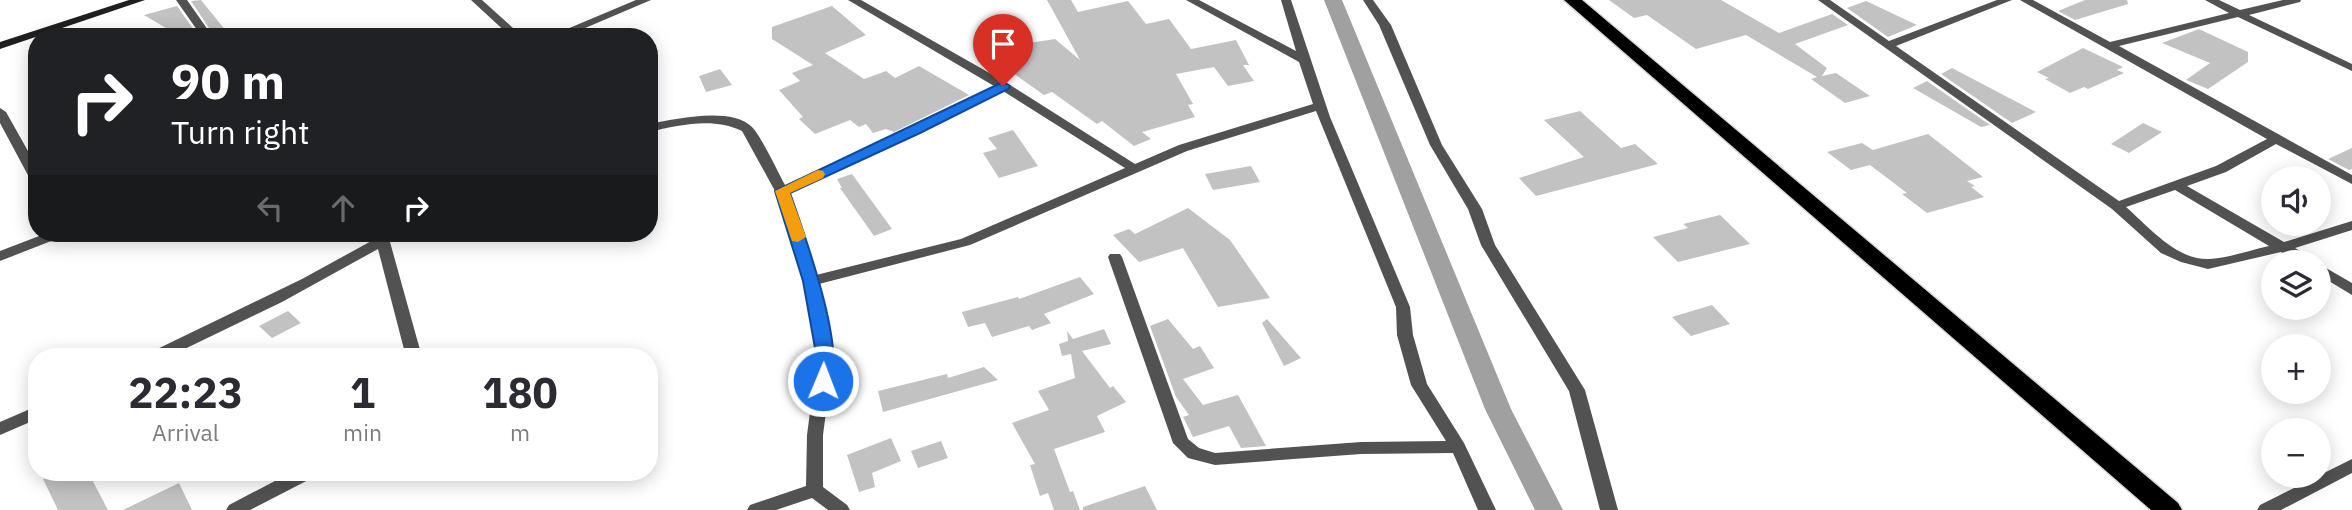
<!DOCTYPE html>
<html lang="en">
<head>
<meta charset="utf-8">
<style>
  :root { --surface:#fff; --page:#f7f7f7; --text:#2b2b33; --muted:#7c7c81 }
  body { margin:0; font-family:"IBM Plex Sans",sans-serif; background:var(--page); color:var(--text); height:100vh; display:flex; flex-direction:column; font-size:26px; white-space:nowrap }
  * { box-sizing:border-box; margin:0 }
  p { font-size:23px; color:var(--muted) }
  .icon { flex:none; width:38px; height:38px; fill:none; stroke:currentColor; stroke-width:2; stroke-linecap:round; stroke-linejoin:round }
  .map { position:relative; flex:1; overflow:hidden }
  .details { position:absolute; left:28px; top:348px; width:630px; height:133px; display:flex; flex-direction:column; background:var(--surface); border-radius:28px; box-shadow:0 4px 18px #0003 }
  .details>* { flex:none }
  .banner { position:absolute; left:28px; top:28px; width:630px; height:214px; border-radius:28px; box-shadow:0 4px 18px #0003; background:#202124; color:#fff; overflow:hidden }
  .tools { position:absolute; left:2261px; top:166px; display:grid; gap:14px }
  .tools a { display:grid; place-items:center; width:70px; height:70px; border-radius:50%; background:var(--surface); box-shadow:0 4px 18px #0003; font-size:35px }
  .pin { position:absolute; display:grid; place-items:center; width:60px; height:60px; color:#fff; margin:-72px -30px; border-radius:50% 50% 50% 0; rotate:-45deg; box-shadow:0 0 7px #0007 }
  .pin .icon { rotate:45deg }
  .me { position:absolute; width:77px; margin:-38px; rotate:1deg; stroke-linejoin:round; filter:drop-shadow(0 0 5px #0008) }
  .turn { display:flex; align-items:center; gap:24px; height:147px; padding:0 28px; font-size:32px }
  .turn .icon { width:91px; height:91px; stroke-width:2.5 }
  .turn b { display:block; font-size:49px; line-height:60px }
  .lanes { display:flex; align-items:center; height:66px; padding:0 28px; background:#0003; justify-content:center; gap:35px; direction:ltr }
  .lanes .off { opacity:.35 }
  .eta { display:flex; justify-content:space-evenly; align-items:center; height:119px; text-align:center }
  .eta b { font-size:42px; font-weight:800; line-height:49px }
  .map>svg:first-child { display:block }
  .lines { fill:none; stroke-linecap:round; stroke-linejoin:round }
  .canal { fill:#a0a0a0; fill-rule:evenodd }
  .building { fill:#c2c2c2 }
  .highway-casing { stroke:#dbdbdb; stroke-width:3 }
  .street { fill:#525252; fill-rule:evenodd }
  .secondary { fill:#1f1f1f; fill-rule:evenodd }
  .highway { fill:#000; fill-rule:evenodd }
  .route { fill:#1a73e8; stroke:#114b97; stroke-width:2 }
  .slow { fill:#f59e0b }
</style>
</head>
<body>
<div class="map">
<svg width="2352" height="510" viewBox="0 0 2352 510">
  <rect width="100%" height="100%" fill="#fff"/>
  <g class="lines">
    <path class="canal" d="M1324,0H1342L1511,409L1563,510H1535L1485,409Z"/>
  </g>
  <path class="building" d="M201,0L231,37H215L191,1Z
    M1047,0H1071L1078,12L1128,1L1146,24L1169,19L1191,49L1236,40L1249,65H1243L1254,81L1228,86L1214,67L1176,74L1193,104L1188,105L1195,117L1142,132L1151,139L1134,146L1102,121L1097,124L1052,92L1044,95L1013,73L1003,47L1055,39L1080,60Z
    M1609,0H1721L1779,33L1832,14L1848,25L1795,44L1827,68L1822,76L1836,73L1870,96L1845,103L1811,79L1817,77L1746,35L1696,49L1647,15L1634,18Z
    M2085,0H2127L2128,4L2075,20L2058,11Z
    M1866,1L1917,25L1888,37L1847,8Z
    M177,6L199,37H181L144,15Z
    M832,6L866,35L825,53L864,79L886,71L895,78L919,66L969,95L894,132L886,129L873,133L866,124L859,127L850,120L815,134L799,119L803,117L779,90L800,81L792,73L813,65L772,39V27Z
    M2199,29L2248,52V62L2208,89L2186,80L2210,63L2162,43Z
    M2083,48L2123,67L2117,70L2124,73L2088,89L2084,87L2070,93L2045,79L2049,78L2037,72Z
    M1952,68L2036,112L2012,123L1941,74Z
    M720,69L732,85L706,92L699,76Z
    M1927,81L1990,125L1981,127L1913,88Z
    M1580,111L1621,148L1635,144L1658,164L1536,196L1519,178L1584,157L1544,120Z
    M2143,123L2162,132L2129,153L2111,144Z
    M1013,130L1038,166L999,178L983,153L997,149L988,138Z
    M1928,134L1983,177L1967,181L1975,186L1971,187L1984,197L1927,213L1902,194L1907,193L1870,165L1851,170L1827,152L1862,143L1873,150Z
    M2352,148V169L2349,170L2328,159Z
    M1251,166L1260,182L1213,190L1205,174Z
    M852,174L892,229L874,236L840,188H842L837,179Z
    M1188,208L1230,240L1270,298L1218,307L1183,248L1139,262L1113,235L1129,229L1135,234Z
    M1720,215L1750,244L1678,262L1653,237L1688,228L1683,224Z
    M1080,277L1094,294L1044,314L1051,323L1032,330L1029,326L992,337L985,323L968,327L962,312L1018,297L1019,299Z
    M1712,305L1730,324L1691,336L1672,317Z
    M288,311L301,323L272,338L259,326Z
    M1168,319L1193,349L1200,346L1214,368L1183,379L1203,405L1238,395L1266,446L1241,448L1229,426L1193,437L1183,417L1189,415L1176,397L1150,326Z
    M1267,319L1301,358L1284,366L1262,323Z
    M1104,329L1111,344L1082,351L1110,388L1113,386L1126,402L1097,416L1105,432L1054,449L1070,492L1073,491L1080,510H1054L1048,493L1040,496L1030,465L1035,464L1012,423L1049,410L1038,391L1075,378L1071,354L1062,356L1059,344L1068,341L1067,331L1073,339Z
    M984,367L998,380L883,412L878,391L947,374L948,378Z
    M891,438L901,461L872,473L875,487L859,492L847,455Z
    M941,441L948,458L918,468L911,451Z
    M58,472H88L108,510H58L43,479Z
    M179,483L192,510H123Z
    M1145,486L1157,510H1083V507Z"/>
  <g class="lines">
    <g class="highway-casing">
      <path id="highway" d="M1564,0H1582L2178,503L2182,510H2151Z"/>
    </g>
    <path class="street" d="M176,0H187L213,37H202Z
      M471,0H482L523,37H511Z
      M636,0H651L564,37H548Z
      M848,0H861L1007,83L1135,164L1179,145L1313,104L1299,62L1186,0H1199L1296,51L1281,0H1291L1330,117L1410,307L1413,335L1427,384L1464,443L1496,510H1478L1453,453L1361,454L1215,465L1188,458L1173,443L1108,257L1110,254H1120L1122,257L1188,439L1199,448L1215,453L1361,442L1446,441L1411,385L1397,335L1396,307L1316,111L1187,151L970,245L819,284L833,359L823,435V487L847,505L850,510H828L812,498L776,510H747L750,505L806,486L807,435L817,359L804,281L775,191L742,131C713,117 680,125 649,132V124C675,119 731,106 752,127C761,136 778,172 785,185L911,127L994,86ZM1003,91L1125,168L961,239L816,275L789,193L919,133Z
      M1363,0H1373L1391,25L1442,145L1482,209L1495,245L1585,390L1618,510H1600L1569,391L1481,245L1468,209L1430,145L1379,25Z
      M1818,0H1830L1889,41L1997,0H2012L1896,46L2119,201L2216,166L2267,139L2020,0H2033L2110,42L2229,13L2205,0H2219L2240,10L2283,0H2301L2300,2L2249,15L2352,64V71L2238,17L2119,46L2352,175V184L2276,144L2226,172L2187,186L2284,242L2352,221V230L2295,248L2313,259L2315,262H2298L2281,252L2208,269L2181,262L2161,253L2112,209ZM2175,190L2269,246C2250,250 2229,258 2210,259C2177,261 2149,227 2126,207Z
      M0,108L6,112L37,167V183L30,179L0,123Z
      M47,233H66L64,236L0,261V251Z
      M386,233H403L390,242L422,357H406L378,249L282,302L168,357H146L149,353L302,279Z
      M2319,264L2352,283V295L2319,275Z
      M37,406V419L0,435V422Z
      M2352,459V473L2281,510H2257L2260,505Z
      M292,472H316L314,477L250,510H226L229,505Z"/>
    <path class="secondary" d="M129,0H145L0,49V42Z"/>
    <use href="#highway" class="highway"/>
  </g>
  <path class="route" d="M1003,82L1010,86L1008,89L920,133L790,193C803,231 848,352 829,386H816L814,381L817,359L803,281L775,191Z"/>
  <path class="slow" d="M818,170L823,171L825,174L823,178L790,193L806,237L798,242L792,241L775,191Z"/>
</svg>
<div class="tools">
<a><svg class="icon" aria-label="sound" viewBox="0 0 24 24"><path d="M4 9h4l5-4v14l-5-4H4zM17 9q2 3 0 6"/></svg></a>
<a><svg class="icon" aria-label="layers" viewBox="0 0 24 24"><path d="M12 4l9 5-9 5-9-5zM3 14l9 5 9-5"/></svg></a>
<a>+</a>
<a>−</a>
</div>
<div class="pin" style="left:1003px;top:86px;background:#d93025"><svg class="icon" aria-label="arrive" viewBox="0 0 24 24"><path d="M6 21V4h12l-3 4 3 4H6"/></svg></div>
<svg class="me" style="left:823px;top:381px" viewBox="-20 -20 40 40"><circle r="17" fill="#1a73e8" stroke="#fff" stroke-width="3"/><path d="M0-11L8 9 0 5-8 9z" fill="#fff"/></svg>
<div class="banner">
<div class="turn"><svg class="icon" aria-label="right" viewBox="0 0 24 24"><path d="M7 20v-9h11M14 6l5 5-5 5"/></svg><div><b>90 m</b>Turn right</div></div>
<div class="lanes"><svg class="icon off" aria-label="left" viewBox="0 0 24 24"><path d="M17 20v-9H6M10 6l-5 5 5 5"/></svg><svg class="icon off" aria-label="ahead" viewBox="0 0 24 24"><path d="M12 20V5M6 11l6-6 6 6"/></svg><svg class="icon" aria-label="right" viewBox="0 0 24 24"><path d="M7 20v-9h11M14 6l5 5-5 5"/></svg></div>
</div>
<section class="details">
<div class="eta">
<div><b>22:23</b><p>Arrival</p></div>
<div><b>1</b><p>min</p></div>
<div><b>180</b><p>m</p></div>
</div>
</section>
</div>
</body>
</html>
